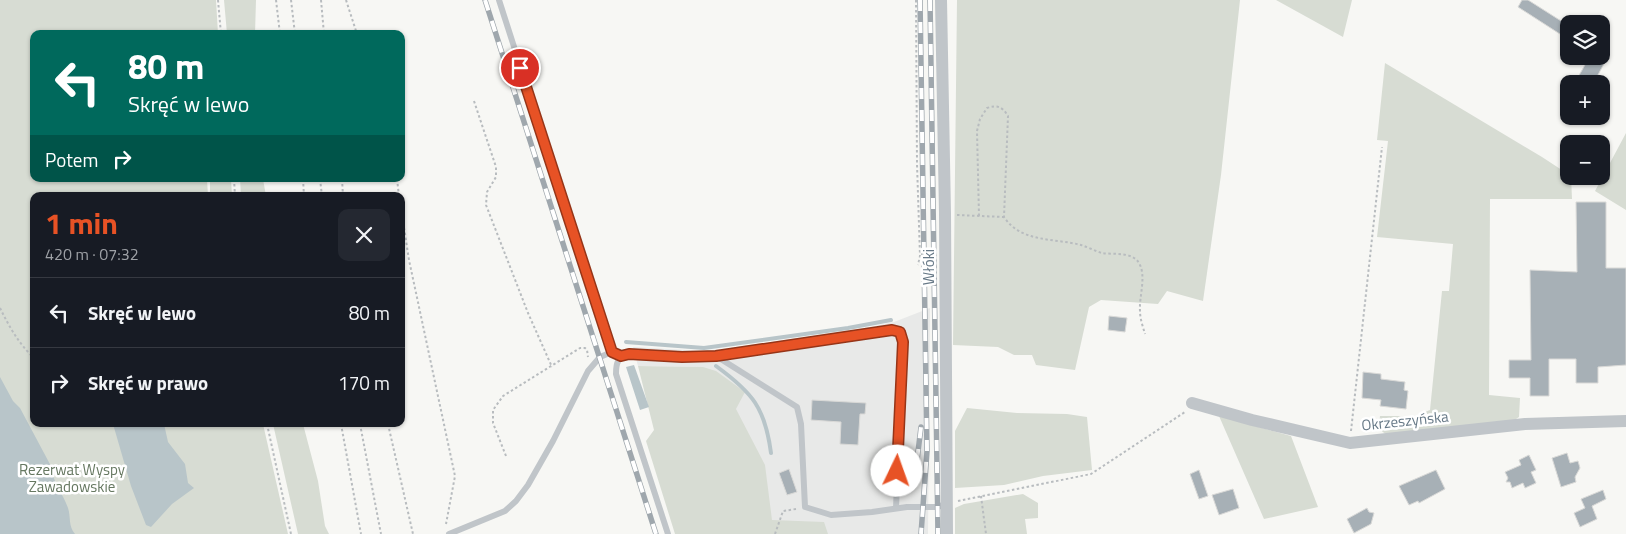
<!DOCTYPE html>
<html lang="pl">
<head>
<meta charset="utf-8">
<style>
  :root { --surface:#171b24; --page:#242831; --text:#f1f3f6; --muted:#9ea1a6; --line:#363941; --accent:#e75225 }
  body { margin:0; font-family:"Titillium Web",sans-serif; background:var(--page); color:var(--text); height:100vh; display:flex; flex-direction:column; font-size:19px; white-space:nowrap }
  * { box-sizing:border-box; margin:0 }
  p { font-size:16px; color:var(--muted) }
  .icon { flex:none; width:28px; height:28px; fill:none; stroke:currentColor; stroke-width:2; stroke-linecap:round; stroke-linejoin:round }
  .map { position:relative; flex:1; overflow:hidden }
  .drawer { position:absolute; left:30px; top:192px; width:375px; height:235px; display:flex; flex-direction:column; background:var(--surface); border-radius:10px; box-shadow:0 1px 4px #0004 }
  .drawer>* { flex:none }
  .hud { position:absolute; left:30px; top:30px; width:375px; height:152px; border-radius:10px; box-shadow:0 1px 4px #0004; background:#00695c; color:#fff; overflow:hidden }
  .buttons { position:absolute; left:1560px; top:15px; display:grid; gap:10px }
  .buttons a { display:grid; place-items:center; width:50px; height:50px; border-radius:10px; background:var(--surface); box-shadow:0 1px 4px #0004; font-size:25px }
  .pin { position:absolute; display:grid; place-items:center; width:42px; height:42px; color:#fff; margin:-21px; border:2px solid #fff; border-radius:50%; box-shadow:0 1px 5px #0007 }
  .me { position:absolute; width:55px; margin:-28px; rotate:3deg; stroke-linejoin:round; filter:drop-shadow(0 0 4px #0008) }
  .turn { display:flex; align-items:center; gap:18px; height:105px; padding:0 15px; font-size:22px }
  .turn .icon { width:65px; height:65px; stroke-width:2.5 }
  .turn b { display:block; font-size:35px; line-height:42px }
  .then { display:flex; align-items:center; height:48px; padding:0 15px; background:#0003; gap:10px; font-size:19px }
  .round { display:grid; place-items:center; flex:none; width:52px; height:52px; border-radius:10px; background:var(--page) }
  .overview { display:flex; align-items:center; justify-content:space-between; height:85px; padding:0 15px }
  h1 { font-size:30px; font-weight:700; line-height:38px; color:var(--accent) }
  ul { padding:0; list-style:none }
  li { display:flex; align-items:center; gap:15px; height:70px; padding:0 15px; border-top:1px solid var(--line) }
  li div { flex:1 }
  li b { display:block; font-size:19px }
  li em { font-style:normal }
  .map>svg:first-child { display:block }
  .built { fill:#e8e9e8 }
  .green { fill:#d7dcd3 }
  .water { fill:#b8c5c9 }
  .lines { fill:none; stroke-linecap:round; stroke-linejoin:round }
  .stream { stroke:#b8c5c9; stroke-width:4 }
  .building { fill:#a7b0b6; stroke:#d9d9d7 }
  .path { stroke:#b8bcbf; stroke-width:2; stroke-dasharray:2.5 2.5; stroke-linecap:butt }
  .lane { stroke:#c0c5c9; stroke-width:6 }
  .street { stroke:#c0c5c9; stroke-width:12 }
  .rail-casing { stroke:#9fa7ad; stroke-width:5.5 }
  .rail { stroke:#fff; stroke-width:4; stroke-dasharray:11; stroke-linecap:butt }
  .route-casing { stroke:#963518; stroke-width:12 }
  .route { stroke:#e75225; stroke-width:9 }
  .labels { text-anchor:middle; stroke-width:5; stroke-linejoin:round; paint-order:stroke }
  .street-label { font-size:15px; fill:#667886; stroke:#fff }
  .park-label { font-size:15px; fill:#667861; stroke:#fff }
</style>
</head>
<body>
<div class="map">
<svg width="1626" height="534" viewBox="0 0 1626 534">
  <rect width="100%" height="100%" fill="#f7f7f4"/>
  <path class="built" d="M930,308L928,534H741L703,367L638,366L633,347L704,351L731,348L870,327L894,322Z"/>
  <path class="green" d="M0,0H216L218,34H34V179H207L208,196H34V424H263L288,534H0Z
    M224,0H256L255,34H227Z
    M957,0H1240L1221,175L1203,301L1167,291L1158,304L1101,300L1089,307L1075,370L1036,365L1032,355H1014L998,347L953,345Z
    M1276,0H1352L1343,37Z
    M1385,63L1542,157L1571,176L1572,199H1490L1489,395L1520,398L1519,417L1510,423L1387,434C1378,431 1379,424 1380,416H1415L1430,410L1442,291H1449L1453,244L1377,237L1388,141L1377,140Z
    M1626,133V210L1595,191Z
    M210,179H231L232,196H210Z
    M240,179H263L266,196H241Z
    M638,366L703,367L716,371L745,392L736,409L765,465L772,520L824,522L828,534H675L646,441L654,430Z
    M967,408L1017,413L1067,414L1087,417L1092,470L1043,476L1004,485L955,488V431Z
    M1219,416L1291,436L1318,507L1264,519Z
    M273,424H303L318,481L325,526L329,534H298Z
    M1023,494L1038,503V518L1025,519L1027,534H955V508L964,504Z"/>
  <path class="water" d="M634,365L649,407L640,410L626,367Z
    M0,377L13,401L20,408L52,468C53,484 63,493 68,508C71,517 68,526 75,534H0Z
    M113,424H164L168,442L185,464L188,483L194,488L172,504L151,527L146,525L131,486Z"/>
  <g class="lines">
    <path class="stream" d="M626,342L704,348L848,328L891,320
      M716,366C753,393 765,408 771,453"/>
  </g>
  <path class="building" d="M1522,0H1528L1569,26L1563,36L1518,7Z
    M1590,56H1599L1606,60L1593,84H1586L1577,79Z
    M1576,202H1606V268H1626V365L1598,367V383H1576V359H1549V396H1530V378H1509V360H1531L1530,270L1577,272Z
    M1109,316L1127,318L1125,332L1108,330Z
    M1363,372L1381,374V379L1405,382L1404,390L1408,391L1406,409L1380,406L1381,400L1362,398Z
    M812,400L866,403L865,414H860L858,445L840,444L841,422L811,420Z
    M1567,453L1570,463L1578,461L1580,468L1575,477L1576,482L1561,487L1552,458Z
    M1529,455L1536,470L1531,472L1536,483L1525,488L1523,483L1512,488L1510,482H1506L1508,478L1505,472L1521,465L1519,460Z
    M789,469L797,492L787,495L779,473Z
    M1199,470L1208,496L1199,499L1190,474Z
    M1436,470L1445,489L1419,503L1418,501L1409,505L1399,486Z
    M1233,489L1239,508L1219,515L1212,495Z
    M1603,490L1606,499L1592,506L1597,519L1580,527L1574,513L1585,508L1581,499Z
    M1367,508L1369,512L1374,513L1371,524L1354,533L1347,519Z"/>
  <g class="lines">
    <path class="path" d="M218,0L221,34
      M276,0L280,34
      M291,0L295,34
      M321,0L324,34
      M346,0L357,34
      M916,0L917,164L920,256L918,265
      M474,101L496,167V177L487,192L486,205L528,313L552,367
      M234,179L235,196
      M303,179L304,196
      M320,179L322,196
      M342,179L343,196
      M397,179L399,196
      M401,208L409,260L455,476L446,524
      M957,215L1004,217
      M979,216L977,131L980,119L987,108C997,105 1002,106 1008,116L1004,217C1021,243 1055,238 1081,245C1088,247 1095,251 1102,253C1115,255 1134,251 1140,265C1146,278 1139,297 1140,311C1140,319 1143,327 1145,334
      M0,308C9,326 18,343 34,358
      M267,424L291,534
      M341,424L361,534
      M360,424L381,534
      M388,424L413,534
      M1351,431L1382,147
      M506,456L493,423V410L503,396L580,348H585L587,350L588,357
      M981,496L986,534
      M958,501L1091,474L1185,412
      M775,534L783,511L796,509"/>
    <path class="lane" d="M499,0L612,352
      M716,356L797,407L801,424L805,507L831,515L872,512L907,507H938L947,503
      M449,534L505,511L516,501L528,485L553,441L588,371L600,357L612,352L621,356
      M668,534L616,374C616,362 618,357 629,354L682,357L716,356L892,330L900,332L903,342L896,508"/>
    <path class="street" d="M941,0L945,213L947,534
      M1192,403L1252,420L1350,443L1525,424L1626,421"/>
    <g class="rail-casing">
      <path id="rail" d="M485,0L656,534
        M920,0L927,451L921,534
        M930,0L938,534
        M917,460L921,427"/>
    </g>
    <use href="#rail" class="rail"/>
  </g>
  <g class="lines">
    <g class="route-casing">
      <path id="route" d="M520,68L612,352L621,356L629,354L682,357L716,356L892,330L900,332L903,342L897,471"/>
    </g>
    <use href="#route" class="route"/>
  </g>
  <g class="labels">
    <g class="street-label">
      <text transform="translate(929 267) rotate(-90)" y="5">Włóki</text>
      <text transform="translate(1405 421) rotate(-6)" y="5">Okrzeszyńska</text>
    </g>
    <g class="park-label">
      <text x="72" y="475">Rezerwat Wyspy<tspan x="72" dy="17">Zawadowskie</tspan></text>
    </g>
  </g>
</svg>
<div class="buttons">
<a><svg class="icon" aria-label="layers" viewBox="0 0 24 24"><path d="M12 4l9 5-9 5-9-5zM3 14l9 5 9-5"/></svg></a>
<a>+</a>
<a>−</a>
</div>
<div class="pin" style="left:520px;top:68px;background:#d93025"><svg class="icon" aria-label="arrive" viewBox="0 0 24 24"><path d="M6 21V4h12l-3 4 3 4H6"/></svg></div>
<svg class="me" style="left:897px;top:471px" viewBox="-20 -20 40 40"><circle r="19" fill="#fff"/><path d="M0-13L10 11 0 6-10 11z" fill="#e75225"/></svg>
<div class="hud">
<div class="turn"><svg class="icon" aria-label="left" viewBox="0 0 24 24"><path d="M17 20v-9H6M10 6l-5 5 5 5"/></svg><div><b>80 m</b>Skręć w lewo</div></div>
<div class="then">Potem<svg class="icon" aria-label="right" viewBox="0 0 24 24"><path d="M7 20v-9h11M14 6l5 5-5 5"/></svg></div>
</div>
<section class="drawer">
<div class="overview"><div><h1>1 min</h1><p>420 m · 07:32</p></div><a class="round"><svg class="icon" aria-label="close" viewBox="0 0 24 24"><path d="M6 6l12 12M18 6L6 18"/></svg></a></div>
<ul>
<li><svg class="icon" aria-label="left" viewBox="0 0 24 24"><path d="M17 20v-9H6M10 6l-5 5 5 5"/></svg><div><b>Skręć w lewo</b></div><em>80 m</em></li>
<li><svg class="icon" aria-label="right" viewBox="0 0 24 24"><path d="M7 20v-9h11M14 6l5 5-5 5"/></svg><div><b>Skręć w prawo</b></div><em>170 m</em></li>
</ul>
</section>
</div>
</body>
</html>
